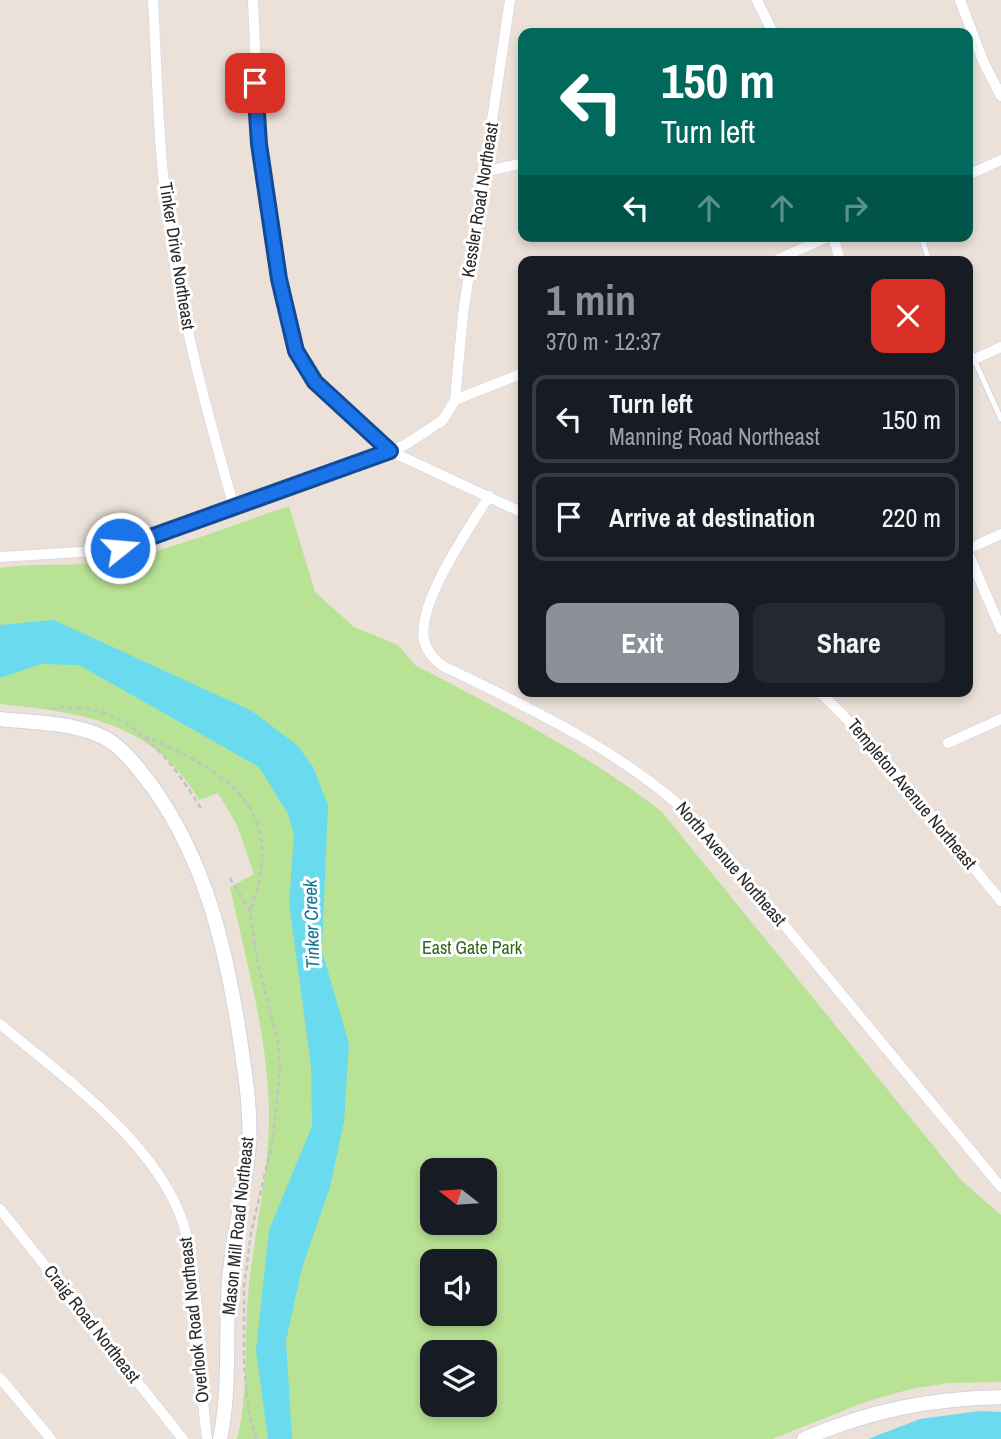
<!DOCTYPE html>
<html lang="en">
<head>
<meta charset="utf-8">
<style>
  :root { --surface:#171b24; --page:#242831; --text:#f1f3f6; --muted:#9ea1a6; --line:#363941; --accent:#8c9099 }
  body { margin:0; font-family:"Archivo Narrow",sans-serif; background:var(--page); color:var(--text); height:100vh; display:flex; flex-direction:column; font-size:26px; white-space:nowrap }
  * { box-sizing:border-box; margin:0 }
  p { font-size:23px; color:var(--muted) }
  .icon { flex:none; width:38px; height:38px; fill:none; stroke:currentColor; stroke-width:2; stroke-linecap:round; stroke-linejoin:round }
  .map { position:relative; flex:1; overflow:hidden }
  .sheet { position:absolute; left:518px; top:256px; width:455px; height:441px; display:flex; flex-direction:column; background:var(--surface); border-radius:14px; box-shadow:0 4px 10px #0003 }
  .sheet>* { flex:none }
  .guide { position:absolute; left:518px; top:28px; width:455px; height:214px; border-radius:14px; box-shadow:0 4px 10px #0003; background:#00695c; color:#fff; overflow:hidden }
  .needle { width:46px; rotate:287deg }
  .tools { position:absolute; left:420px; top:1158px; display:grid; gap:14px }
  .tools a { display:grid; place-items:center; width:77px; height:77px; border-radius:14px; background:var(--surface); box-shadow:0 4px 10px #0003; font-size:35px }
  .pin { position:absolute; display:grid; place-items:center; width:60px; height:60px; color:#fff; margin:-30px; border-radius:14px; box-shadow:0 4px 10px #0006 }
  .me { position:absolute; width:77px; margin:-38px; rotate:73deg; stroke-linejoin:round; filter:drop-shadow(0 0 5px #0008) }
  .turn { display:flex; align-items:center; gap:24px; height:147px; padding:0 28px; font-size:32px }
  .turn .icon { width:91px; height:91px; stroke-width:2.5 }
  .turn b { display:block; font-size:49px; line-height:60px }
  .lanes { display:flex; align-items:center; height:66px; padding:0 28px; background:#0003; justify-content:center; gap:35px; direction:ltr }
  .lanes .off { opacity:.35 }
  .round { display:grid; place-items:center; flex:none; width:74px; height:74px; border-radius:14px; background:var(--page) }
  .summary { display:flex; align-items:center; justify-content:space-between; height:119px; padding:0 28px }
  h1 { font-size:42px; font-weight:700; line-height:52px; color:var(--accent) }
  .action { display:flex; gap:14px; margin-top:auto; padding:14px 28px }
  .action a { flex:1; height:80px; border-radius:14px; background:var(--accent); color:#fff; font-size:28px; font-weight:700; line-height:80px; text-align:center }
  .action a+a { background:var(--page); color:var(--text) }
  ul { padding:0; list-style:none }
  li { display:flex; align-items:center; gap:21px; height:88px; margin:0 14px 10px; padding:0 14px; border:4px solid var(--line); border-radius:14px }
  li div { flex:1 }
  li b { display:block; font-size:26px }
  li em { font-style:normal }
  .map>svg:first-child { display:block }
  .green { fill:#b8e294; fill-rule:evenodd }
  .water { fill:#6adbef }
  .lines { fill:none; stroke-linecap:round; stroke-linejoin:round }
  .lane-casing { stroke:#ced4e1; stroke-width:7 }
  .street-casing { stroke:#ced4e1; stroke-width:11 }
  .secondary-casing { stroke:#ced4e1; stroke-width:16 }
  .path { stroke:#c3c3c3; stroke-width:2.5; stroke-dasharray:5 3.5; stroke-linecap:butt }
  .lane { stroke:#fff; stroke-width:5 }
  .street { stroke:#fff; stroke-width:10 }
  .secondary { stroke:#fff; stroke-width:14 }
  .route-casing { stroke:#114b97; stroke-width:18 }
  .route { stroke:#1a73e8; stroke-width:12 }
  .labels { text-anchor:middle; stroke-width:6; stroke-linejoin:round; paint-order:stroke }
  .street-label { font-size:18px; fill:#282828; stroke:#fff }
  .park-label { font-size:18px; fill:#316419; stroke:#fff }
  .water-label { font-size:19px; font-style:italic; fill:#0c7898; stroke:#fff }
</style>
</head>
<body>
<div class="map">
<svg width="1001" height="1439" viewBox="0 0 1001 1439">
  <rect width="100%" height="100%" fill="#ebe1d9"/>
  <path class="green" d="M289,506L315,592L354,627L398,645L415,665C500,710 586,752 662,812L961,1180L1001,1215V1382L948,1383L911,1389L868,1401L772,1439H237C249,1392 244,1344 248,1296C253,1237 269,1177 269,1117C269,1039 246,962 230,887L254,874L237,825L218,793L199,800C152,721 84,713 0,704V568C41,562 85,568 124,559C179,547 235,524 289,506ZM432,1171H485V1223H432ZM432,1262H485V1314H432ZM432,1353H485V1405H432Z"/>
  <path class="water" d="M54,620L252,711L298,746L313,767L328,805L322,951L349,1044L344,1122L330,1187L302,1268L286,1341L292,1439H268L256,1350L269,1230L312,1126L311,1065L289,904L294,835L288,814L259,767L79,665L41,664L0,678V625Z
    M979,1411L1001,1412V1439H868L920,1419Z"/>
  <g class="lines">
    <g class="lane-casing">
      <path id="lane" d="M921,236L929,261
        M968,346L1001,419"/>
    </g>
    <g class="street-casing">
      <path id="street" d="M153,0C157,72 158,146 168,217C180,315 207,412 234,507
        M253,0L259,144L279,279L296,351L315,382L390,451L523,513
        M757,0L773,33
        M960,0L983,61L1001,96
        M484,172L523,163
        M968,175L1001,160
        M833,236L840,261
        M774,261L830,236
        M968,362L1001,347
        M455,400L463,314L510,0
        M489,496C469,529 417,602 424,640C427,652 434,660 443,666C536,711 629,754 703,827L1001,1187
        M968,549L1001,534
        M968,553L1001,629
        M0,557L98,551L142,542L405,445L443,420L455,400L523,373
        M819,691L879,752L1001,901
        M948,743L1001,719
        M0,1024C65,1079 167,1149 187,1237C201,1303 198,1372 207,1439
        M0,1209L183,1439
        M0,1378L51,1439"/>
    </g>
    <g class="secondary-casing">
      <path id="secondary" d="M0,719C36,723 83,722 113,743C129,755 140,771 152,786C206,862 226,948 240,1039C245,1073 251,1109 249,1144C245,1190 233,1235 229,1281C225,1334 231,1386 220,1439
        M804,1439C871,1410 929,1399 1001,1397"/>
    </g>
    <path class="path" d="M51,709C123,697 168,754 202,810
      M144,736C229,772 289,810 250,911
      M230,878L250,911L257,959L278,1043L280,1069L273,1139L251,1233L244,1287V1366L249,1413L256,1439"/>
    <use href="#lane" class="lane"/>
    <use href="#street" class="street"/>
    <use href="#secondary" class="secondary"/>
  </g>
  <g class="lines">
    <g class="route-casing">
      <path id="route" d="M120,548L390,451L315,382L296,351L279,279L259,144L255,83"/>
    </g>
    <use href="#route" class="route"/>
  </g>
  <g class="labels">
    <g class="street-label">
      <text transform="translate(480 200) rotate(-81)" y="6">Kessler Road Northeast</text>
      <text transform="translate(177 256) rotate(81)" y="6">Tinker Drive Northeast</text>
      <text transform="translate(912 794) rotate(50)" y="6">Templeton Avenue Northeast</text>
      <text transform="translate(731 864) rotate(49)" y="6">North Avenue Northeast</text>
      <text transform="translate(238 1226) rotate(-84)" y="6">Mason Mill Road Northeast</text>
      <text transform="translate(194 1320) rotate(-96)" y="6">Overlook Road Northeast</text>
      <text transform="translate(92 1324) rotate(52)" y="6">Craig Road Northeast</text>
    </g>
    <g class="park-label">
      <text x="472" y="954">East Gate Park</text>
    </g>
    <g class="water-label">
      <text transform="translate(311 924) rotate(-92)" y="7">Tinker Creek</text>
    </g>
  </g>
</svg>
<div class="tools">
<a><svg class="needle" viewBox="-14 -14 28 28"><path d="M0-13l5 13h-10z" fill="#e53935"/><path d="M0 13l5-13h-10z" fill="#9ea1a6"/></svg></a>
<a><svg class="icon" aria-label="sound" viewBox="0 0 24 24"><path d="M4 9h4l5-4v14l-5-4H4zM17 9q2 3 0 6"/></svg></a>
<a><svg class="icon" aria-label="layers" viewBox="0 0 24 24"><path d="M12 4l9 5-9 5-9-5zM3 14l9 5 9-5"/></svg></a>
</div>
<div class="pin" style="left:255px;top:83px;background:#d93025"><svg class="icon" aria-label="arrive" viewBox="0 0 24 24"><path d="M6 21V4h12l-3 4 3 4H6"/></svg></div>
<svg class="me" style="left:120px;top:548px" viewBox="-20 -20 40 40"><circle r="17" fill="#1a73e8" stroke="#fff" stroke-width="3"/><path d="M0-11L8 9 0 5-8 9z" fill="#fff"/></svg>
<div class="guide">
<div class="turn"><svg class="icon" aria-label="left" viewBox="0 0 24 24"><path d="M17 20v-9H6M10 6l-5 5 5 5"/></svg><div><b>150 m</b>Turn left</div></div>
<div class="lanes"><svg class="icon" aria-label="left" viewBox="0 0 24 24"><path d="M17 20v-9H6M10 6l-5 5 5 5"/></svg><svg class="icon off" aria-label="ahead" viewBox="0 0 24 24"><path d="M12 20V5M6 11l6-6 6 6"/></svg><svg class="icon off" aria-label="ahead" viewBox="0 0 24 24"><path d="M12 20V5M6 11l6-6 6 6"/></svg><svg class="icon off" aria-label="right" viewBox="0 0 24 24"><path d="M7 20v-9h11M14 6l5 5-5 5"/></svg></div>
</div>
<section class="sheet">
<div class="summary"><div><h1>1 min</h1><p>370 m · 12:37</p></div><a class="round" style="background:#d93025;color:#fff"><svg class="icon" aria-label="close" viewBox="0 0 24 24"><path d="M6 6l12 12M18 6L6 18"/></svg></a></div>
<ul>
<li><svg class="icon" aria-label="left" viewBox="0 0 24 24"><path d="M17 20v-9H6M10 6l-5 5 5 5"/></svg><div><b>Turn left</b><p>Manning Road Northeast</p></div><em>150 m</em></li>
<li><svg class="icon" aria-label="arrive" viewBox="0 0 24 24"><path d="M6 21V4h12l-3 4 3 4H6"/></svg><div><b>Arrive at destination</b></div><em>220 m</em></li>
</ul>
<div class="action"><a>Exit</a><a>Share</a></div>
</section>
</div>
</body>
</html>
